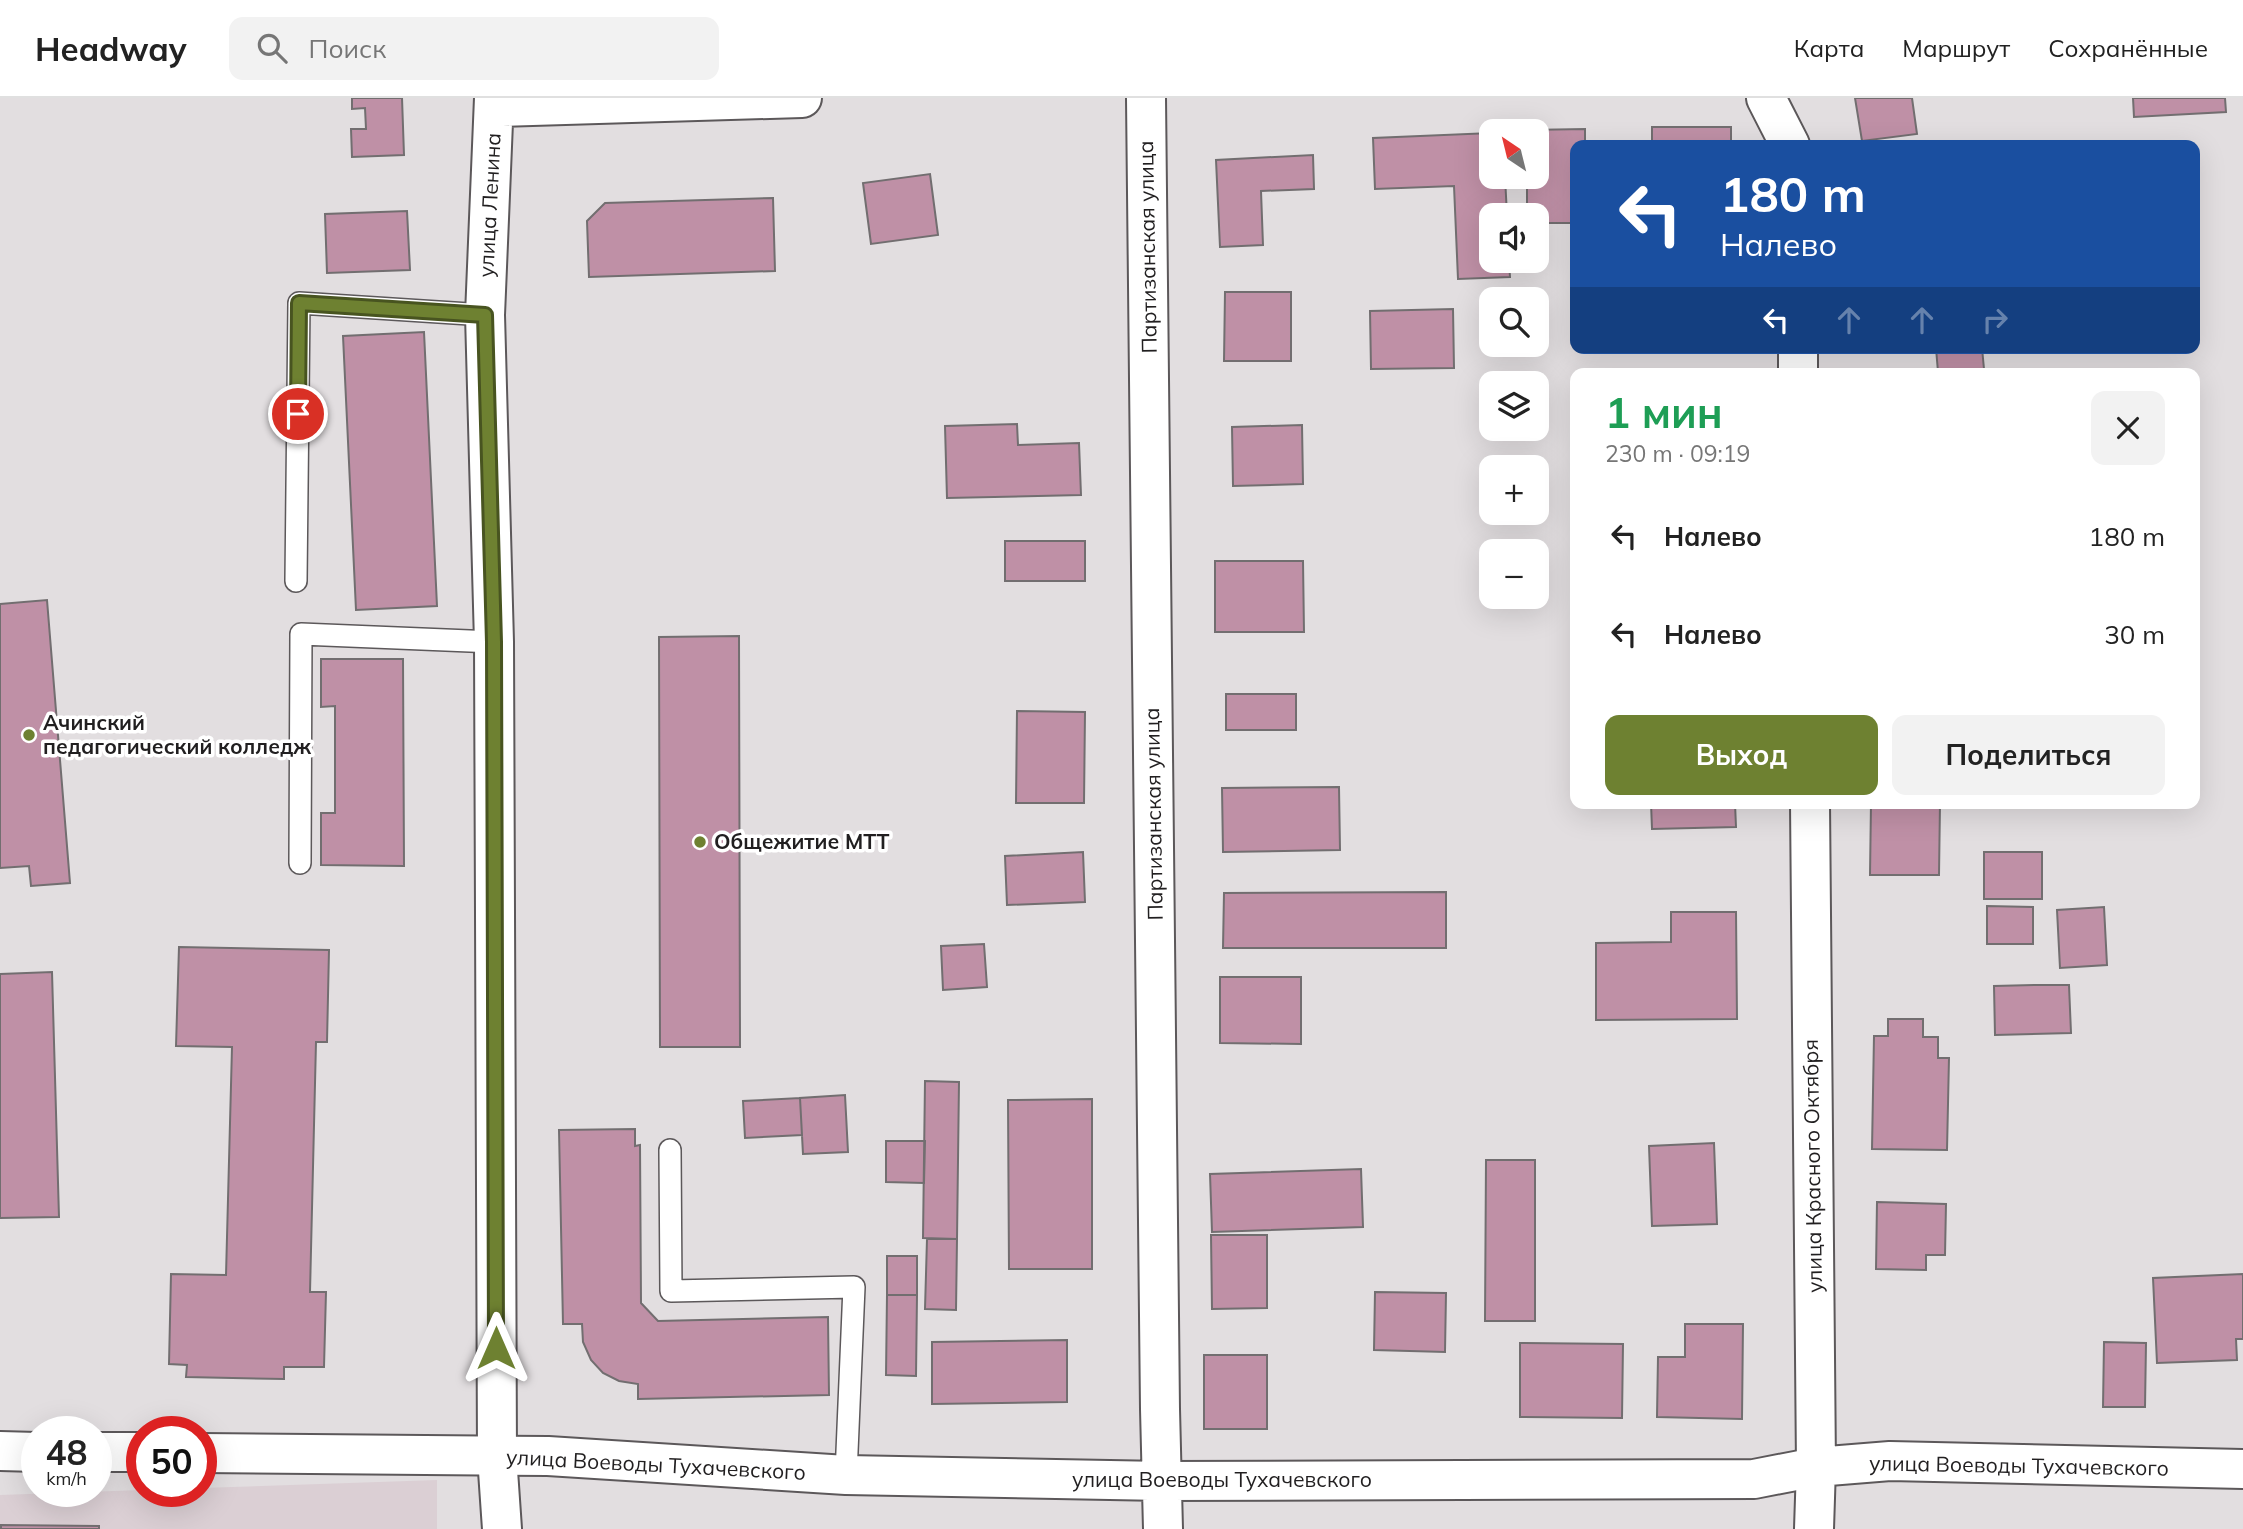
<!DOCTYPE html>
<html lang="ru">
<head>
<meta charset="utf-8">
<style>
  :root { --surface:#fff; --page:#f2f2f2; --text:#222; --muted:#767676; --line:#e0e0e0; --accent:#6e8131 }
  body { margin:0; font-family:Mulish,sans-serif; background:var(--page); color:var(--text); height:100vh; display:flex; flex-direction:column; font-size:26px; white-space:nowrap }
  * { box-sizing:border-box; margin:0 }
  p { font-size:23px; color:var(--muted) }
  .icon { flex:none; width:38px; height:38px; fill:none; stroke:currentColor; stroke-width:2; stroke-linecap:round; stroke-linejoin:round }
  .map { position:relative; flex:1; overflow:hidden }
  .details { position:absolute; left:1570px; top:270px; width:630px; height:441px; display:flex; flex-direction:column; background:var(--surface); border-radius:14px; box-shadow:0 7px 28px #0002 }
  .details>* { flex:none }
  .top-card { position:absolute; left:1570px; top:42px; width:630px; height:214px; border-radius:14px; box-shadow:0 7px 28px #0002; background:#1a4fa0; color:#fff; overflow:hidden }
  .needle { width:46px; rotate:325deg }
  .controls { position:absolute; left:1479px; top:21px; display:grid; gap:14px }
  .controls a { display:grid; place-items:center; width:70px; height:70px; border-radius:14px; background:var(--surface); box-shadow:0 7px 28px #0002; font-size:35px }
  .speed { position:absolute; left:21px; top:1318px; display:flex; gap:14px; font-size:35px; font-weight:700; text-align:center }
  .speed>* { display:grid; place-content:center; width:91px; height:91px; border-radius:50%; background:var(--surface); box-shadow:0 7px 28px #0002; line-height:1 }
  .speed small { font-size:18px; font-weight:400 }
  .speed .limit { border:10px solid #d22; background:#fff; color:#111 }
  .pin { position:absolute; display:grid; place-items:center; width:60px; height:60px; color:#fff; margin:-30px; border:4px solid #fff; border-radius:50%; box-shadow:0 2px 7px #0007 }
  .me { position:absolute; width:77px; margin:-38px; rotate:0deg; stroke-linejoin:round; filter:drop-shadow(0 0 5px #0008) }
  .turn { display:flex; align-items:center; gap:24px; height:147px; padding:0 35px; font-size:32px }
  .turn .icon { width:91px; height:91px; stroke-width:2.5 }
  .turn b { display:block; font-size:49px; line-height:60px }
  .lanes { display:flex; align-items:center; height:66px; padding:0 35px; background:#0003; justify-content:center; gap:35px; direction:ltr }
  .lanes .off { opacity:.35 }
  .round { display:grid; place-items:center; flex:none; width:74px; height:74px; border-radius:14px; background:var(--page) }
  .summary { display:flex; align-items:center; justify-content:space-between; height:119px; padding:0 35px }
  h1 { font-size:42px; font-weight:700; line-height:52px; color:#1e9e55 }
  .action { display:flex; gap:14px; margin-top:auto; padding:14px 35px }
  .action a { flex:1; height:80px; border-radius:14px; background:var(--accent); color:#fff; font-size:28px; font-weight:700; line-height:80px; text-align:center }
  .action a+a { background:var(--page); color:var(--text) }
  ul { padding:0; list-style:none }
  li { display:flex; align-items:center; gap:21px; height:98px; padding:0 35px }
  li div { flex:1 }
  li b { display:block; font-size:26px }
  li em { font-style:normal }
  header { display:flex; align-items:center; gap:42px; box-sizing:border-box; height:98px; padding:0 35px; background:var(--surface); border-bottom:2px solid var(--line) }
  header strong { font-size:33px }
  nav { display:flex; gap:38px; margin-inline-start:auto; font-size:24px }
  .search { width:490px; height:63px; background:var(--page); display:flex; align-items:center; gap:18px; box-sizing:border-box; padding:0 24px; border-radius:14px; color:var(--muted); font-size:26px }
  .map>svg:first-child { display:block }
  .built { fill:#dbcfd4 }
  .building { fill:#bf90a6; stroke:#726e70; stroke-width:2 }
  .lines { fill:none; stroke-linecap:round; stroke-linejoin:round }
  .service-casing { stroke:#5c585a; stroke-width:24 }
  .minor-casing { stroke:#5c585a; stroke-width:42 }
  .secondary-casing { stroke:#5c585a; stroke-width:42 }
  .service { stroke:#fff; stroke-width:21 }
  .minor { stroke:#fff; stroke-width:38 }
  .secondary { stroke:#fff; stroke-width:38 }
  .route-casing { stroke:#485420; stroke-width:18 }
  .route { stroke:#6e8131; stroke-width:12 }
  .poi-dot { fill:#6e8131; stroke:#fff; stroke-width:2.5 }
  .labels { text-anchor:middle; stroke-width:7; stroke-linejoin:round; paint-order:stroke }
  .street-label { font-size:21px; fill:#211f20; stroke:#fff }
  .poi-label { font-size:21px; font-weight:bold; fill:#211f20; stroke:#fff; text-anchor:start }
</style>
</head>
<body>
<header>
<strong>Headway</strong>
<div class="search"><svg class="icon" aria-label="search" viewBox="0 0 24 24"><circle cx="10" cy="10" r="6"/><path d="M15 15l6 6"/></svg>Поиск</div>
<nav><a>Карта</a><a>Маршрут</a><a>Сохранённые</a></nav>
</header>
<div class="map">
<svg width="2243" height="1431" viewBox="0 0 2243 1431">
  <rect width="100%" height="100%" fill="#e2dee0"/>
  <path class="built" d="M437,1382V1431H0V1397L142,1392L201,1393V1390Z"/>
  <path class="building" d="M352,0H402L404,57L352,59L351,31H366L365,10L352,11Z
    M1855,0H1912L1917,36L1862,43Z
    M2133,0H2225L2226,14L2134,19Z
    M1652,29H1731V47H1652Z
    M1585,31V47H1575V125H1536V117H1527V79H1536V33L1527,32Z
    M1491,35V79H1505L1507,117H1491V163H1509L1510,179L1458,181L1454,88L1375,91L1373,40Z
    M1313,57L1314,91L1261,93L1263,147L1220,149L1216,62Z
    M930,76L938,137L871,146L863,85Z
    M773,100L775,173L589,179L587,123L605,105Z
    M407,113L410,172L327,175L325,116Z
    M1225,194H1291V263H1224Z
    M1453,211L1454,270L1371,271L1370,213Z
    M424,234L437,508L356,512L343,238Z
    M1936,250H1982L1984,271L1938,274Z
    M1017,326L1018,347L1079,345L1081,397L947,400L945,328Z
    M1302,327L1303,386L1233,388L1232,329Z
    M1005,443H1085V483H1005Z
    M1215,463H1303L1304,534H1215Z
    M47,502L70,785L31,788L29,768L0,770V506Z
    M739,538L740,949H660L659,539Z
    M321,561H403L404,768L321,767V715H335V608L321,609Z
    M1226,596H1296V632H1226Z
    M1017,613L1085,614L1084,705H1016Z
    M1339,689L1340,752L1223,754L1222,690Z
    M1651,705H1735L1736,729L1652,731Z
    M1871,705H1940L1939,777H1870Z
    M1083,754L1085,804L1007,807L1005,758Z
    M1984,754H2042V801H1984Z
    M1446,794V850H1223L1224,795Z
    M1987,808L2033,809V846H1987Z
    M2104,809L2107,867L2060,870L2057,812Z
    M1671,814H1736L1737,921L1596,922V845L1671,844Z
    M984,846L987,889L943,892L941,848Z
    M179,849L329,852L327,944H316L310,1194H326L324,1269H284V1281L186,1279L187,1267L169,1266L171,1176L226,1177L232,949L176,948Z
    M52,874L59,1119L0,1120V876Z
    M1220,879H1301V946L1220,945Z
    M2037,887H2069L2071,935L1995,937L1994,888Z
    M1888,921H1923V939H1938V960H1949L1947,1052L1872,1051L1874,938H1888Z
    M925,983L959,984L957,1141L923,1140Z
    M845,997L848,1054L803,1056L800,1000Z
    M800,1000L802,1037L745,1040L743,1003Z
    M1092,1001V1171H1009L1008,1002Z
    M635,1031V1048L640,1047L641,1205L658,1223L828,1219L829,1297L638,1301V1286L619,1283L603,1275L591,1262L583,1244L582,1226H563L559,1032Z
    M886,1043H925L924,1085L886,1084Z
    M1714,1045L1717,1126L1652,1128L1649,1048Z
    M1486,1062H1535V1223H1485Z
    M1361,1071L1363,1129L1212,1134L1210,1076Z
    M1877,1104L1946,1106L1945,1157H1926V1172L1876,1171Z
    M1211,1137H1267V1210L1212,1211Z
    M927,1141H957L956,1212L925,1211Z
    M887,1158H917V1197H887Z
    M2243,1176V1241H2236L2237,1262L2157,1265L2153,1180Z
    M1375,1194L1446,1195L1445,1254L1374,1252Z
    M887,1197H917L916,1278L886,1277Z
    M1685,1226H1743L1742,1321L1657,1319L1658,1259H1685Z
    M1067,1242V1304L932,1306V1244Z
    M2104,1244L2146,1245L2145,1309H2103Z
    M1520,1245L1623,1246L1622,1320L1520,1319Z
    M1204,1257H1267V1331H1204Z
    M1,1427L99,1428V1431H1Z"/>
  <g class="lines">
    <g class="service-casing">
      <path id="service" d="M296,483L299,205L485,217
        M300,765L301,536L494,544
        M670,1052L671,1193L854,1189L846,1377"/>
    </g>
    <g class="minor-casing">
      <path id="minor" d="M1146,0L1160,1311L1163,1431
        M0,1353L37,1354
        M96,1354H142
        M201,1355L548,1358L846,1377L1163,1383L1754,1381L1816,1369"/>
    </g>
    <g class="secondary-casing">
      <path id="secondary" d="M494,0L485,217L494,544L497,1358L502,1431
        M1766,0L1790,47
        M495,9L802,0
        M1798,250V275
        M1810,705L1816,1369L1814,1431
        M1816,1369L1890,1363L2243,1371"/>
    </g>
    <use href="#service" class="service"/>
    <use href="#minor" class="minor"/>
    <use href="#secondary" class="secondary"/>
  </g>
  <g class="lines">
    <g class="route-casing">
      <path id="route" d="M298,316L299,205L485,217L494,544L496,1250"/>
    </g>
    <use href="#route" class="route"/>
  </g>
  <g class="poi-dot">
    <circle cx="29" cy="637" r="7"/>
    <circle cx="700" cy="744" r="7"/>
  </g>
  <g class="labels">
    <g class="street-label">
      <text transform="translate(490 107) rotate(-87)" y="7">улица Ленина</text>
      <text transform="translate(1148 149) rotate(-91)" y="7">Партизанская улица</text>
      <text transform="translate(1154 716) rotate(-91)" y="7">Партизанская улица</text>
      <text transform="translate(1813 1068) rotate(-91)" y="7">улица Красного Октября</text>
      <text transform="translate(656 1367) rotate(3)" y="7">улица Воеводы Тухачевского</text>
      <text transform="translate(2019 1368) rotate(1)" y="7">улица Воеводы Тухачевского</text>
      <text x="1222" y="1389">улица Воеводы Тухачевского</text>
    </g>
    <g class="poi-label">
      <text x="43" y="632">Ачинский<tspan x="43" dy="24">педагогический колледж</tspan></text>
      <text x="714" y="751">Общежитие МТТ</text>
    </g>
  </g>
</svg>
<div class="controls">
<a><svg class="needle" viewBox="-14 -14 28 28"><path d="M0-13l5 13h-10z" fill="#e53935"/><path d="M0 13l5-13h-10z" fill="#767676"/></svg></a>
<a><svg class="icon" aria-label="sound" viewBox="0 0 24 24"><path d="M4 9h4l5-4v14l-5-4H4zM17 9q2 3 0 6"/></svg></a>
<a><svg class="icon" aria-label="search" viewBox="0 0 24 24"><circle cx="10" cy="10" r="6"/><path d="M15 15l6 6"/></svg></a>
<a><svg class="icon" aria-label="layers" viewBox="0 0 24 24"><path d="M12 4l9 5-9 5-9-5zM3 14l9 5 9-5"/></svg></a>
<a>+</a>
<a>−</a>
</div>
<div class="speed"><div>48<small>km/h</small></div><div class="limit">50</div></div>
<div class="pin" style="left:298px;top:316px;background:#d93025"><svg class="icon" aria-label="arrive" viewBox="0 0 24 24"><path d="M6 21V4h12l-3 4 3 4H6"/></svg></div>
<svg class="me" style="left:496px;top:1250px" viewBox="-20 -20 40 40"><path d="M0-17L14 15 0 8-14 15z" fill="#6e8131" stroke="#fff" stroke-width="4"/></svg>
<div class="top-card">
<div class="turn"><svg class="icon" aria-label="left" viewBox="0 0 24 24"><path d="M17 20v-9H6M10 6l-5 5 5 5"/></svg><div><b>180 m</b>Налево</div></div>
<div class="lanes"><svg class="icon" aria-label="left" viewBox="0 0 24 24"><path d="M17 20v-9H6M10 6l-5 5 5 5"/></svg><svg class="icon off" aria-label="ahead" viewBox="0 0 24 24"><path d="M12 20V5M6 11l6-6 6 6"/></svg><svg class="icon off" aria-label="ahead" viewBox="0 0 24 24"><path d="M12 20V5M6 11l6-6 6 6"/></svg><svg class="icon off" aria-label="right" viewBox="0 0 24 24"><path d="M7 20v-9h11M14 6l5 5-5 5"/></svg></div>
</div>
<section class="details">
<div class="summary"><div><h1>1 мин</h1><p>230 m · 09:19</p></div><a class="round"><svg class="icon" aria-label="close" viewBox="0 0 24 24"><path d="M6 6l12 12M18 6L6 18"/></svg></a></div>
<ul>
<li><svg class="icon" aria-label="left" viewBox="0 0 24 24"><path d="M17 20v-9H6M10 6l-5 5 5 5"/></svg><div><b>Налево</b></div><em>180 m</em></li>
<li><svg class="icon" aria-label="left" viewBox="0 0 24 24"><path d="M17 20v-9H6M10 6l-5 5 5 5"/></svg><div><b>Налево</b></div><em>30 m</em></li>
</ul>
<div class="action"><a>Выход</a><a>Поделиться</a></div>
</section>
</div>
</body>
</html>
